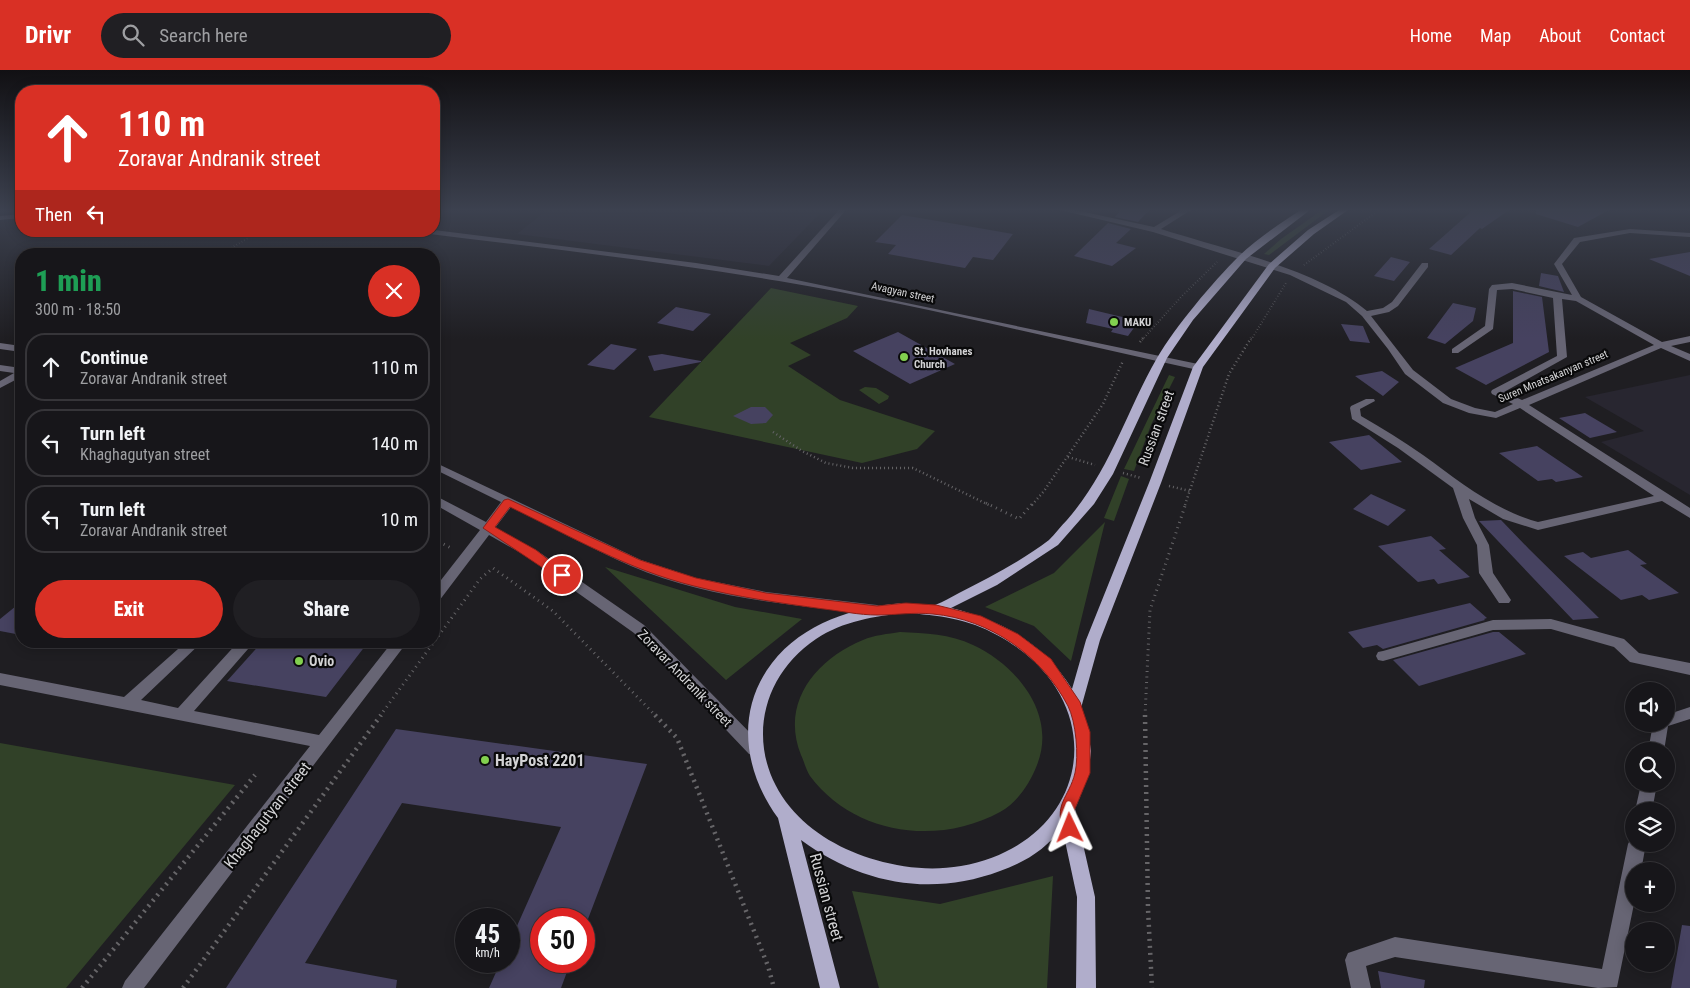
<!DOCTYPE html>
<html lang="en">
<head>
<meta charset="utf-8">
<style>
  :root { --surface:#17161a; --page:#201f23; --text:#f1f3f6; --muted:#9e9fa2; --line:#363539; --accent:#d93025 }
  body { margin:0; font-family:"Roboto Condensed",sans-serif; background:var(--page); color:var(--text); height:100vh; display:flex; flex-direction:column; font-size:19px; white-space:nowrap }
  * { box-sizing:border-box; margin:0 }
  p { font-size:16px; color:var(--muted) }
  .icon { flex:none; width:28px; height:28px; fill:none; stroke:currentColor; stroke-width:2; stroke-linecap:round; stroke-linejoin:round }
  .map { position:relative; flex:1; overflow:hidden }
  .side { position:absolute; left:15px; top:178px; width:425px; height:400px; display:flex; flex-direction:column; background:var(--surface); border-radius:20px; box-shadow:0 2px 12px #0003,0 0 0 1px var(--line) }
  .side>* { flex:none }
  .banner { position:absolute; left:15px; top:15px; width:425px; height:152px; border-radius:20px; box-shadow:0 2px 12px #0003,0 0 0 1px var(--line); background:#d93025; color:#fff; overflow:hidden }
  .tools { position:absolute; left:1625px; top:612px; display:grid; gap:10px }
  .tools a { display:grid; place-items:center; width:50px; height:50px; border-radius:50%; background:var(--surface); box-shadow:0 2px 12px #0003,0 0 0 1px var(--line); font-size:25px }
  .speed { position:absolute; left:455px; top:838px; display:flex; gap:10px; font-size:25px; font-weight:700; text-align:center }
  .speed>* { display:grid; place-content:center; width:65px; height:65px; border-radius:50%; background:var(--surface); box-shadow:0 2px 12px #0003,0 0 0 1px var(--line); line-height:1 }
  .speed small { font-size:12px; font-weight:400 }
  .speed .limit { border:8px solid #d22; background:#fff; color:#111 }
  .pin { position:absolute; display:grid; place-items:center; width:42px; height:42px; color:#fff; margin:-21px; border:2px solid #fff; border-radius:50%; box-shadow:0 1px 5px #0007 }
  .me { position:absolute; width:55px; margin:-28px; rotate:358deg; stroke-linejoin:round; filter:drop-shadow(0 0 4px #0008) }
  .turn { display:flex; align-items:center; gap:18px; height:105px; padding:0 20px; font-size:22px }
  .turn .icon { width:65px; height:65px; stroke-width:2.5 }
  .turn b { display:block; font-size:35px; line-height:42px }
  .then { display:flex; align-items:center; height:48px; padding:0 20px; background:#0003; gap:10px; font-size:19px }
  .round { display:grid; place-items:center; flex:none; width:52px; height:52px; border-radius:26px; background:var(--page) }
  .overview { display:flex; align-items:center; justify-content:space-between; height:85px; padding:0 20px }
  h1 { font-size:30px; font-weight:800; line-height:38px; color:#1e9e55 }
  .button { display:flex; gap:10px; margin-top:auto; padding:10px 20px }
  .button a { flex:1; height:58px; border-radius:30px; background:var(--accent); color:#fff; font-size:20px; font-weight:800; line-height:58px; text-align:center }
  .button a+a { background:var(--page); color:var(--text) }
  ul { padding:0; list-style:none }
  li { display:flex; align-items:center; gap:15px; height:68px; margin:0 10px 8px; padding:0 10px; border:2px solid var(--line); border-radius:20px }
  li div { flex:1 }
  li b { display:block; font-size:19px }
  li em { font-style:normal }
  header { display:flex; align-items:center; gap:30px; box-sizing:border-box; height:70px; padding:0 25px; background:var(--accent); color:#fff }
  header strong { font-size:24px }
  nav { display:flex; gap:28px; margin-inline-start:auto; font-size:18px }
  .search { width:350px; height:45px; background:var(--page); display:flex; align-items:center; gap:12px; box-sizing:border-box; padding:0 18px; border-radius:28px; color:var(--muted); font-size:19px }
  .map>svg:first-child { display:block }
  .built { fill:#282630 }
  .green { fill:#314128 }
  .building { fill:#464260 }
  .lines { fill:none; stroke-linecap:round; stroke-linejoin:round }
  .path-far3 { stroke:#666568; stroke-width:2; stroke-dasharray:0.5 2.5; stroke-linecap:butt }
  .path-far2 { stroke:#666568; stroke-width:2.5; stroke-dasharray:1 3; stroke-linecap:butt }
  .path-far1 { stroke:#666568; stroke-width:3; stroke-dasharray:1 4.5; stroke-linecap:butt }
  .path { stroke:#666568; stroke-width:4.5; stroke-dasharray:2 5; stroke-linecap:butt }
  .minor { fill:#676574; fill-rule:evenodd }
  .major { fill:#b0adcb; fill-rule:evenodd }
  .route { fill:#d93025; stroke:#8d1f18 }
  .poi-dot { fill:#82d04f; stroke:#09090a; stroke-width:2 }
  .labels { text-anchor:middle; stroke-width:4.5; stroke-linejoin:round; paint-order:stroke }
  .far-street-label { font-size:11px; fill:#d3d3d5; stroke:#09090a }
  .far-poi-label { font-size:11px; font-weight:bold; fill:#d3d3d5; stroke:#09090a; text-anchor:start }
  .street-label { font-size:14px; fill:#d3d3d5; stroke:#09090a }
  .poi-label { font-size:14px; font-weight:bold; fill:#d3d3d5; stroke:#09090a; text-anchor:start }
  .near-poi-label { font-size:16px; font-weight:bold; fill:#d3d3d5; stroke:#09090a; text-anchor:start }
  .near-street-label { font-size:16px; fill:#d3d3d5; stroke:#09090a }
</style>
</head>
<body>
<header>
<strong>Drivr</strong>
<div class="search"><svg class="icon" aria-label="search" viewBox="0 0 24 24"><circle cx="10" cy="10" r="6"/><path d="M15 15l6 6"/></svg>Search here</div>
<nav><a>Home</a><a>Map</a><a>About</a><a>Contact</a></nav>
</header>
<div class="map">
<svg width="1690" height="918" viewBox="0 0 1690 918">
  <rect width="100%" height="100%" fill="#1f1e22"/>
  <path class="built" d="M547,140H823L769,196L517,164Z
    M1690,305V425L1601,372L1644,361L1585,327Z"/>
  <path class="green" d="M1322,140H1329L1269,185L1264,184L1281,169Z
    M771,218L858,236L847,248L790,273L811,285L788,296L840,330L935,361L917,379L862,393L649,347Z
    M1169,305L1175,307L1151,355L1134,401L1124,399Z
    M865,317L876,318L889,326L888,329L879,334L859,320Z
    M1121,406L1129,409L1114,451L1104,448Z
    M1105,452L1071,591L1034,556L985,537L1054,503Z
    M605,497L735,537L802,549L726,610Z
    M900,562C925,563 950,564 973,575C1018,596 1057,645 1037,695C1030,713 1018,732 1000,742C938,776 854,765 810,706C806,700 804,691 801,685C780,633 816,589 863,570C874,565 888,564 900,562Z
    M0,673L235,715L66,918H0Z
    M1053,806L1047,918H879L852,821L940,834Z"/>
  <path class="building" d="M1121,140H1149L1138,152L1115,147Z
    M1473,140H1509L1482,159L1480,158L1451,185L1429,179Z
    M1536,140H1609L1578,157L1536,144Z
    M902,145L967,156L1013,164L993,190L973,187L965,198L888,184L896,175L875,172Z
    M1108,153L1131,159L1116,173L1136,178L1112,196L1074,186Z
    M1690,182V206L1649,189Z
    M1391,187L1410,192L1394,211L1374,206Z
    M1541,203L1558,206L1564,222L1539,216Z
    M1513,221L1542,227L1549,282L1486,315L1455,298L1513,273Z
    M1453,233L1476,238L1473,251L1445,274L1427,268Z
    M676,237L711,244L693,261L657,253Z
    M1089,239L1139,251L1128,266L1111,262L1113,259L1086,253Z
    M1341,254L1363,256L1370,273L1350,271Z
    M898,262L955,294L910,314L853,281Z
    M611,274L637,279L614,300L587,295Z
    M662,284L701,291V292L654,301L648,286Z
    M1382,301L1399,312L1383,326L1355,306Z
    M751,337H765L773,345L766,353L751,354L733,346Z
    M1585,343L1617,362L1590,368L1559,348Z
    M1369,365L1402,392L1361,400L1329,372Z
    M1537,376L1583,407L1556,412L1552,409L1538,411L1499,383Z
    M1371,424L1406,440L1388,456L1353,439Z
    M1501,450L1529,479L1599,548L1573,550L1479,451Z
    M1431,466L1446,479L1439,480L1470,507L1438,514L1434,509L1418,512L1378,476Z
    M1628,480L1647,494L1640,495L1679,523L1649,530L1642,525L1621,530L1564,486L1583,482L1591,488Z
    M21,532V565L0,561V549Z
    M1470,533L1487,548L1484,549L1485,550L1383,579L1377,575L1363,578L1348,562Z
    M1493,562H1499L1526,584L1419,616L1393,590Z
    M263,571H369L326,627L227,611Z
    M396,659L647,694L588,849H541V891H571L561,918H489L501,891H509V874L561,757L402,733L305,893L397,910L396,918H226Z
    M1682,855L1690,856V918H1671Z
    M1378,901L1425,910L1424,918H1381Z"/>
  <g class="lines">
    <path class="path-far3" d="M221,184L260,161
      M1304,195L1379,140
      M1142,270L1181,227L1217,192
      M1251,270L1286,213"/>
    <path class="path-far2" d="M1140,272L1143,268
      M773,362L802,381L826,393L853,398H913L989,435
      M1068,387L1095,395
      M1123,403L1141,408
      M1169,416L1190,421
      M1032,435L1044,421L1103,334L1123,291
      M1185,435L1229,304L1251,268"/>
    <path class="path-far1" d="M986,433L1019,449L1033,433
      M434,469L451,478
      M380,646L480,509L493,498L553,541L656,646
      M1145,646L1150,540L1186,433"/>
    <path class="path" d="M655,645L677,668L768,896L774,918
      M1145,645L1148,839L1152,918
      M82,918L255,705
      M183,918L381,645"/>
    <path class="minor" d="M839,140H846L787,208L1198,294L1203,297L1198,300C1059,270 920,235 779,211C661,191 541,178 422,163L418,161L434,160L696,193L779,206Z
      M1060,140H1075L1154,157L1182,140H1191L1161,159C1223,179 1318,199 1367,241L1383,238L1392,232L1422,193H1428V197L1398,236L1389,242L1371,246L1413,300L1451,329L1475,338L1495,342L1513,334L1492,324L1491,322L1492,320L1557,286L1553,228L1512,219L1497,220L1493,259L1458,283H1452V279L1485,256L1489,219L1492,215L1512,213L1572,225L1554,194L1574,168L1630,159L1690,163V167L1630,163L1580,172L1562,194L1581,227L1662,272L1690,266V272L1671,276L1690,284V291L1661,278L1529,335L1690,438V448L1662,431L1538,460L1503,449L1469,429L1475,448L1489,475L1493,503L1511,530L1509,533H1499L1479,503L1477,475L1463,448L1453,418L1398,378L1352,349L1350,338L1351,336L1366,329H1374L1375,331L1360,339L1361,346C1382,358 1403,371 1423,385C1459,411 1494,440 1538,452L1654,426L1520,338L1496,348L1469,343L1443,333L1405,304L1388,279L1362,246L1346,232L1290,205L1153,162ZM1562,229L1576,231L1654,275L1522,330L1504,322L1567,287Z
      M21,144V148L0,150V146Z
      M0,273L21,276V282L0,279Z
      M0,295L21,298V307L0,318V311L14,303L0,301Z
      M434,392L641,490L696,508L766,522L877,535L882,537L884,540L882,543L877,545C794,535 708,529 631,496C590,478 550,456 511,437L495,458L536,480L644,555L761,674L763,679L761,684L755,686L749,684L634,563L526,486L489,465L439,531L434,533V519L480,460L434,434V425L486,452L501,432L434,399Z
      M1551,549L1624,569L1639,583L1690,593V605L1630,592L1614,577L1551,559L1493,560L1383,591L1378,590L1376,586L1378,582L1383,581L1493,550Z
      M187,571H203L141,630L178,638L239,571H255L194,641L319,665L393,571H408L144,918H122L125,911L310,676L0,615V603L124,627Z
      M1690,637V649L1668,656L1664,681H1648L1653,654H1666V645Z
      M1641,714H1657L1652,741H1635Z
      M1634,767V774H1646L1641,801H1634V834L1617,917L1598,918L1395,887L1366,896L1371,918H1351L1345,890L1348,883L1395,867L1602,899L1628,774L1631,768Z"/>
    <path class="major" d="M1301,140H1310L1246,189L1193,250L1167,288L1113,404L1094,434L1058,475L997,515L951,538C1002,550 1044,574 1072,619L1086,570L1149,413L1193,297L1269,194L1308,160L1339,140H1348L1314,164L1275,198L1203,297L1161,413L1100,570L1081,638L1087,654L1091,681L1088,707L1075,739L1095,827L1096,918H1076L1077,827L1062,757C1047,779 1025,792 1000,801C931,827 861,814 801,770L840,918H820L778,748C744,702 735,641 772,593C803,553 854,537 903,533C913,533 926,537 935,535C943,532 951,527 959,523C989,508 1023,490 1049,470C1055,464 1061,456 1067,450C1111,399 1125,344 1157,288C1176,256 1212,213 1239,186C1257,169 1280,153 1301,140ZM906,543C937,545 969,549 997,565C1115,628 1094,772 961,796C932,801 904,798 876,790C844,781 811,763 790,737C745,682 758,608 816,569C843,551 875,546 906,543Z"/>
  </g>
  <linearGradient id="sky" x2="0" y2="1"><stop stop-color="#111013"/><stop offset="0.52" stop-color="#3c414f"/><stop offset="1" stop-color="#3c414f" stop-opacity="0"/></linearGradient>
  <rect width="1690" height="269" fill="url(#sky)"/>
  <path class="route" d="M508,429L640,490L696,508L766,523L877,536L906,533L936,535L981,546L1018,564L1051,589L1080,632L1090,662V703L1074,741L1078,758L1076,763L1070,765L1065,763C1052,735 1069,728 1075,703C1079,686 1076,652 1068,636C1042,586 990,549 933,544C914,542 896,545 877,545C859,545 841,541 824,539C780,533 737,527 694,516C629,500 570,466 510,437L495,457L536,480L568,505L562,509L558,508L483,458L504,430Z"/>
  <g class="poi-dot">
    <circle cx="1114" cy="252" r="5"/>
    <circle cx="904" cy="287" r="5"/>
    <circle cx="299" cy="591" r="5"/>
    <circle cx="485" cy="690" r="5"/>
  </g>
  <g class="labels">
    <g class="far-street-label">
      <text transform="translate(903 222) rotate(12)" y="4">Avagyan street</text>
      <text transform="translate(1553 306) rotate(-23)" y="4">Suren Mnatsakanyan street</text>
    </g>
    <g class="far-poi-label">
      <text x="1124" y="256">MAKU</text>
      <text x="914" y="285">St. Hovhanes<tspan x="914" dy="13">Church</tspan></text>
    </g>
    <g class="street-label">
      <text transform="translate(1156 358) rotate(-70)" y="5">Russian street</text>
      <text transform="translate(685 608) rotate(46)" y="5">Zoravar Andranik street</text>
    </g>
    <g class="poi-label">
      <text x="309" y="596">Ovio</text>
    </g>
    <g class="near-poi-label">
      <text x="495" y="696">HayPost 2201</text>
    </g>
    <g class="near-street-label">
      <text transform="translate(267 745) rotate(-52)" y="6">Khaghagutyan street</text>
      <text transform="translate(827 827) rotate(75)" y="6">Russian street</text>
    </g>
  </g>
</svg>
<div class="tools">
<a><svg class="icon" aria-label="sound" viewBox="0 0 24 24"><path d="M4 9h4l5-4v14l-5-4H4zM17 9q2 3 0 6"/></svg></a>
<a><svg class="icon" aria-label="search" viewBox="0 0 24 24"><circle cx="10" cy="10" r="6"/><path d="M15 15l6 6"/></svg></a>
<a><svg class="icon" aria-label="layers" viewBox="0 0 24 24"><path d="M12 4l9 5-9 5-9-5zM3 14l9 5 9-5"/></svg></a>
<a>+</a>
<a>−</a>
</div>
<div class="speed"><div>45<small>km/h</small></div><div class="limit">50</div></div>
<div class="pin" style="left:562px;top:505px;background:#d93025"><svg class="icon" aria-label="arrive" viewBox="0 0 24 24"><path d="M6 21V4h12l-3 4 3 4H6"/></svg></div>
<svg class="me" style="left:1070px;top:758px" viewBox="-20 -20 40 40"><path d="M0-17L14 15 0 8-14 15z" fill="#d93025" stroke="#fff" stroke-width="4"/></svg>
<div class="banner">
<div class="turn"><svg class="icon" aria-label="ahead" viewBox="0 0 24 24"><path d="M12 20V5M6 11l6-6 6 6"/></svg><div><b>110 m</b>Zoravar Andranik street</div></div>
<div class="then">Then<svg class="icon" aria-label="left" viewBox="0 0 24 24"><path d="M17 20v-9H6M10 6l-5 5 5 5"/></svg></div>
</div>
<section class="side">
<div class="overview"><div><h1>1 min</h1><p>300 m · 18:50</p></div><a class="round" style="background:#d93025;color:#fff"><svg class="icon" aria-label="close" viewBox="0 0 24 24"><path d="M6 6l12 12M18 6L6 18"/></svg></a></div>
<ul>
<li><svg class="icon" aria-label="ahead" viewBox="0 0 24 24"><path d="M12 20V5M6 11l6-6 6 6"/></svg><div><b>Continue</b><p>Zoravar Andranik street</p></div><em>110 m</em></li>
<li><svg class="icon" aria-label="left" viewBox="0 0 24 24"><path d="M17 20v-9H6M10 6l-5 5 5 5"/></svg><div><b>Turn left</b><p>Khaghagutyan street</p></div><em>140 m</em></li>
<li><svg class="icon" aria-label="left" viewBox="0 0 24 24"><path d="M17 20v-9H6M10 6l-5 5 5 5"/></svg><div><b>Turn left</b><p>Zoravar Andranik street</p></div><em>10 m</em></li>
</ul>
<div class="button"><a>Exit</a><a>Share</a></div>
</section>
</div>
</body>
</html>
